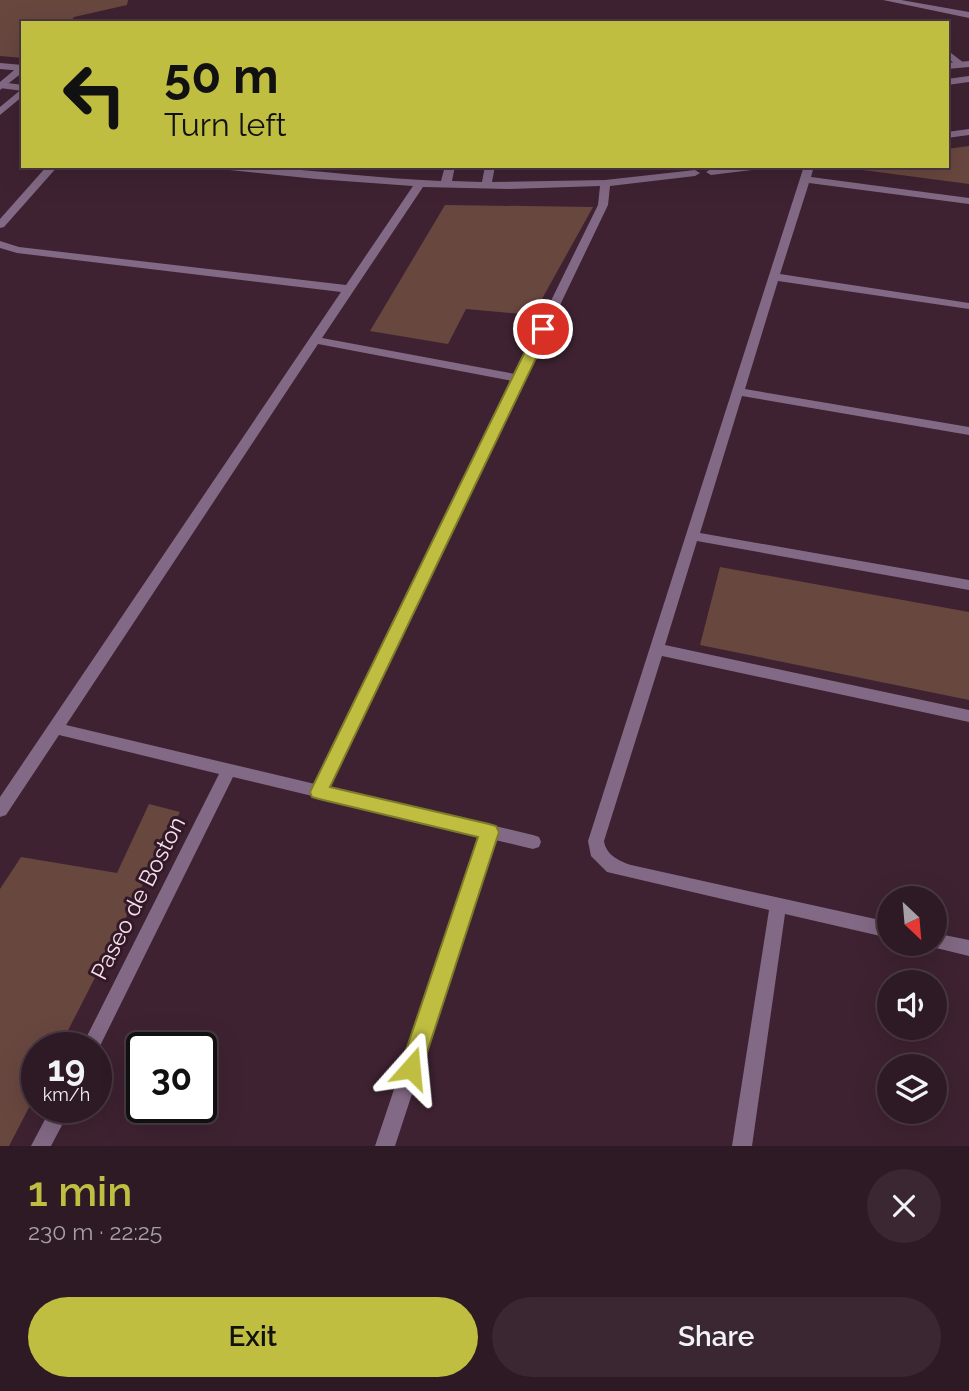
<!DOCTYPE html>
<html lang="en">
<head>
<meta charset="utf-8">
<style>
  :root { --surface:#2e1a25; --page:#3a2732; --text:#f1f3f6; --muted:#a7a1a7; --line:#493842; --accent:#c0be41 }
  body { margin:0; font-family:Raleway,sans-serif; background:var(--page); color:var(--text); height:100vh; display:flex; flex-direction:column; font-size:26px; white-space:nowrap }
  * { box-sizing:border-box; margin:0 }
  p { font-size:23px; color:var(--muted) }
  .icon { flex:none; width:38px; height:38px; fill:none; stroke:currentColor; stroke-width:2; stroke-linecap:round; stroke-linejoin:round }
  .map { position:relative; height:1146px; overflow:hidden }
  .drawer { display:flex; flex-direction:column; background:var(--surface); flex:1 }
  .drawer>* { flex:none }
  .top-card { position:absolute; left:21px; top:21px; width:928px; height:147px; border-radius:0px; box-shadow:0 7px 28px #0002,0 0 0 2px var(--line); background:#c0be41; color:#111; overflow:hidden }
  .needle { width:46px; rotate:154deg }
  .tools { position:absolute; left:877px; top:886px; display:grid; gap:14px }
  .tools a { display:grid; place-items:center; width:70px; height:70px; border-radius:50%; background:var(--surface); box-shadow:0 7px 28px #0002,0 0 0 2px var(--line); font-size:35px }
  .speed { position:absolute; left:21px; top:1032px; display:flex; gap:14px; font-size:35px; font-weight:700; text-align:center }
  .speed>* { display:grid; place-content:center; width:91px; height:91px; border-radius:50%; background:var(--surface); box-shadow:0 7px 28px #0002,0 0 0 2px var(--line); line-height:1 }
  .speed small { font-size:18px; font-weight:400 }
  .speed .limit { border:4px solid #111; border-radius:10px; background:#fff; color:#111 }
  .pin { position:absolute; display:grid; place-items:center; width:60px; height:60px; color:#fff; margin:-30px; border:4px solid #fff; border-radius:50%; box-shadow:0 2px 7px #0007 }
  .me { position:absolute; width:77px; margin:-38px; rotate:18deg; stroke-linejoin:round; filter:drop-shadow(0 0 5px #0008) }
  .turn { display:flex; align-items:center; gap:24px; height:147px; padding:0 28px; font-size:32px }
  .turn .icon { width:91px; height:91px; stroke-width:2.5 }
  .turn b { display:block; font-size:49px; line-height:60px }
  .round { display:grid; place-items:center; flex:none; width:74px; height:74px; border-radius:37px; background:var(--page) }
  .overview { display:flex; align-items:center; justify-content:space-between; height:119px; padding:0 28px }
  h1 { font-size:42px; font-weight:600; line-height:52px; color:var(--accent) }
  .cta { display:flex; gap:14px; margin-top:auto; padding:14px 28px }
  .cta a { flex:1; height:80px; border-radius:42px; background:var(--accent); color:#111; font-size:28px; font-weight:600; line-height:80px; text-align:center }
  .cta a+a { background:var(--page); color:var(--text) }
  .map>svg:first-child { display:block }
  .green { fill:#68473f }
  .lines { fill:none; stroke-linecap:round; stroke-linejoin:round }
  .service { fill:#826985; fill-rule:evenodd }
  .minor { fill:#826985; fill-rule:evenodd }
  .tertiary { fill:#826985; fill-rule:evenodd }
  .route { fill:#c0be41; stroke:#7d7c2a; stroke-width:2 }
  .labels { text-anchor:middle; stroke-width:6; stroke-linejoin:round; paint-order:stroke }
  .near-street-label { font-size:23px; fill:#f4e1ea; stroke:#331827 }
</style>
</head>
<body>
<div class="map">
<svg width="969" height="1146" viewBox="0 0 969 1146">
  <rect width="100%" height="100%" fill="#3e2231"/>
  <path class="green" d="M0,0H128L127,5L74,17L69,23H23V58L0,56Z
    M969,146V184L840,167L947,166V149Z
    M445,205L593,207L533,315L466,309L448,344L370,331Z
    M720,567L969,612V700L700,645Z
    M149,804L180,812L59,1048H37V1092L9,1146H0V889L21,857L117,873Z"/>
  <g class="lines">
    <path class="service" d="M883,0H901L969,12V18Z
      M947,50L964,63V67H958L947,57Z"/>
    <path class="minor" d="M23,65V72L0,90V82L19,66Z
      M23,88V96L0,115V107Z
      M969,129V135L947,138V132Z
      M47,166H58L4,227L0,228V219Z
      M215,166C290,166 366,178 441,181L445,166H455L452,181L482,182L485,166H495L492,182L605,180L695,170L700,173L695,176L610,186L608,205L329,787L533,835L539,837L541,842L539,847L533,849L495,840L395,1146H375L479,836L233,777L96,1054V1048H81L219,774L59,735L6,815L0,817V797L341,292L17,253L0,248V241L19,247L346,285L413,186L316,179L220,169ZM600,186L598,205L515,374L322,338L423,187L509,189ZM318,344L512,381L315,784L66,725Z
      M733,166H765L760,169L711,175L706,172L711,169Z
      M804,166H814L811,177L969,198V204L809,183L780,274L969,303V309L778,281L745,389L969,427V435L742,396L700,533L969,580V590L697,541L665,645L969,710V722L662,656L604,841C606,855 619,861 631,865L889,922V938L785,914L752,1146H732L769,910L607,872L591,856L588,841Z
      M934,933L969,940V956L928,946L926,943H934Z
      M51,1108H71L51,1146H31Z"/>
    <path class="tertiary" d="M969,61V67L947,69V63Z
      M0,63L23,65V71L0,69Z
      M969,76V82L947,85V79Z
      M0,82L23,85V91L0,88Z"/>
  </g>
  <path class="route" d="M543,325L550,329L330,787L489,824L496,826L499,832L422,1068L418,1075L411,1077L403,1075L400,1068L478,837L319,799L312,797L310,792L536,329Z"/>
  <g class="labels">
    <g class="near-street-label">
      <text transform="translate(138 898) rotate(-63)" y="8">Paseo de Boston</text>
    </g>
  </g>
</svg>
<div class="tools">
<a><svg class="needle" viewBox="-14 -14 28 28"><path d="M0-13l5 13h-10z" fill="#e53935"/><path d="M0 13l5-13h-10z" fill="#a7a1a7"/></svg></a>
<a><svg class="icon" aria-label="sound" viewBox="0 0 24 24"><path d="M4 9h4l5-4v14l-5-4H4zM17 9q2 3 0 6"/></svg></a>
<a><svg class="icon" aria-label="layers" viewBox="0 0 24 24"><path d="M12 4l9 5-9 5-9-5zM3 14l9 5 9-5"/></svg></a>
</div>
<div class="speed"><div>19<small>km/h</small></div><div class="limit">30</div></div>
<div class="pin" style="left:543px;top:329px;background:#d93025"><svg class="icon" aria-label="arrive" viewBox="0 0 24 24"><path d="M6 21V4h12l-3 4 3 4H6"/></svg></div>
<svg class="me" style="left:411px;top:1068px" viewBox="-20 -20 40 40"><path d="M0-17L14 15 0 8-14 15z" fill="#c0be41" stroke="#fff" stroke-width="4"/></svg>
<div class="top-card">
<div class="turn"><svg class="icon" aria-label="left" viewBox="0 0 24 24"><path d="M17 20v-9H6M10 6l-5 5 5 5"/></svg><div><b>50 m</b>Turn left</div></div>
</div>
</div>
<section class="drawer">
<div class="overview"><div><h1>1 min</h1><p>230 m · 22:25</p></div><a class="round"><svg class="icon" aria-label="close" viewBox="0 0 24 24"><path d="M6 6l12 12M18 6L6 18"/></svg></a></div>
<div class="cta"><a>Exit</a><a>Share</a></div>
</section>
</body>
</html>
